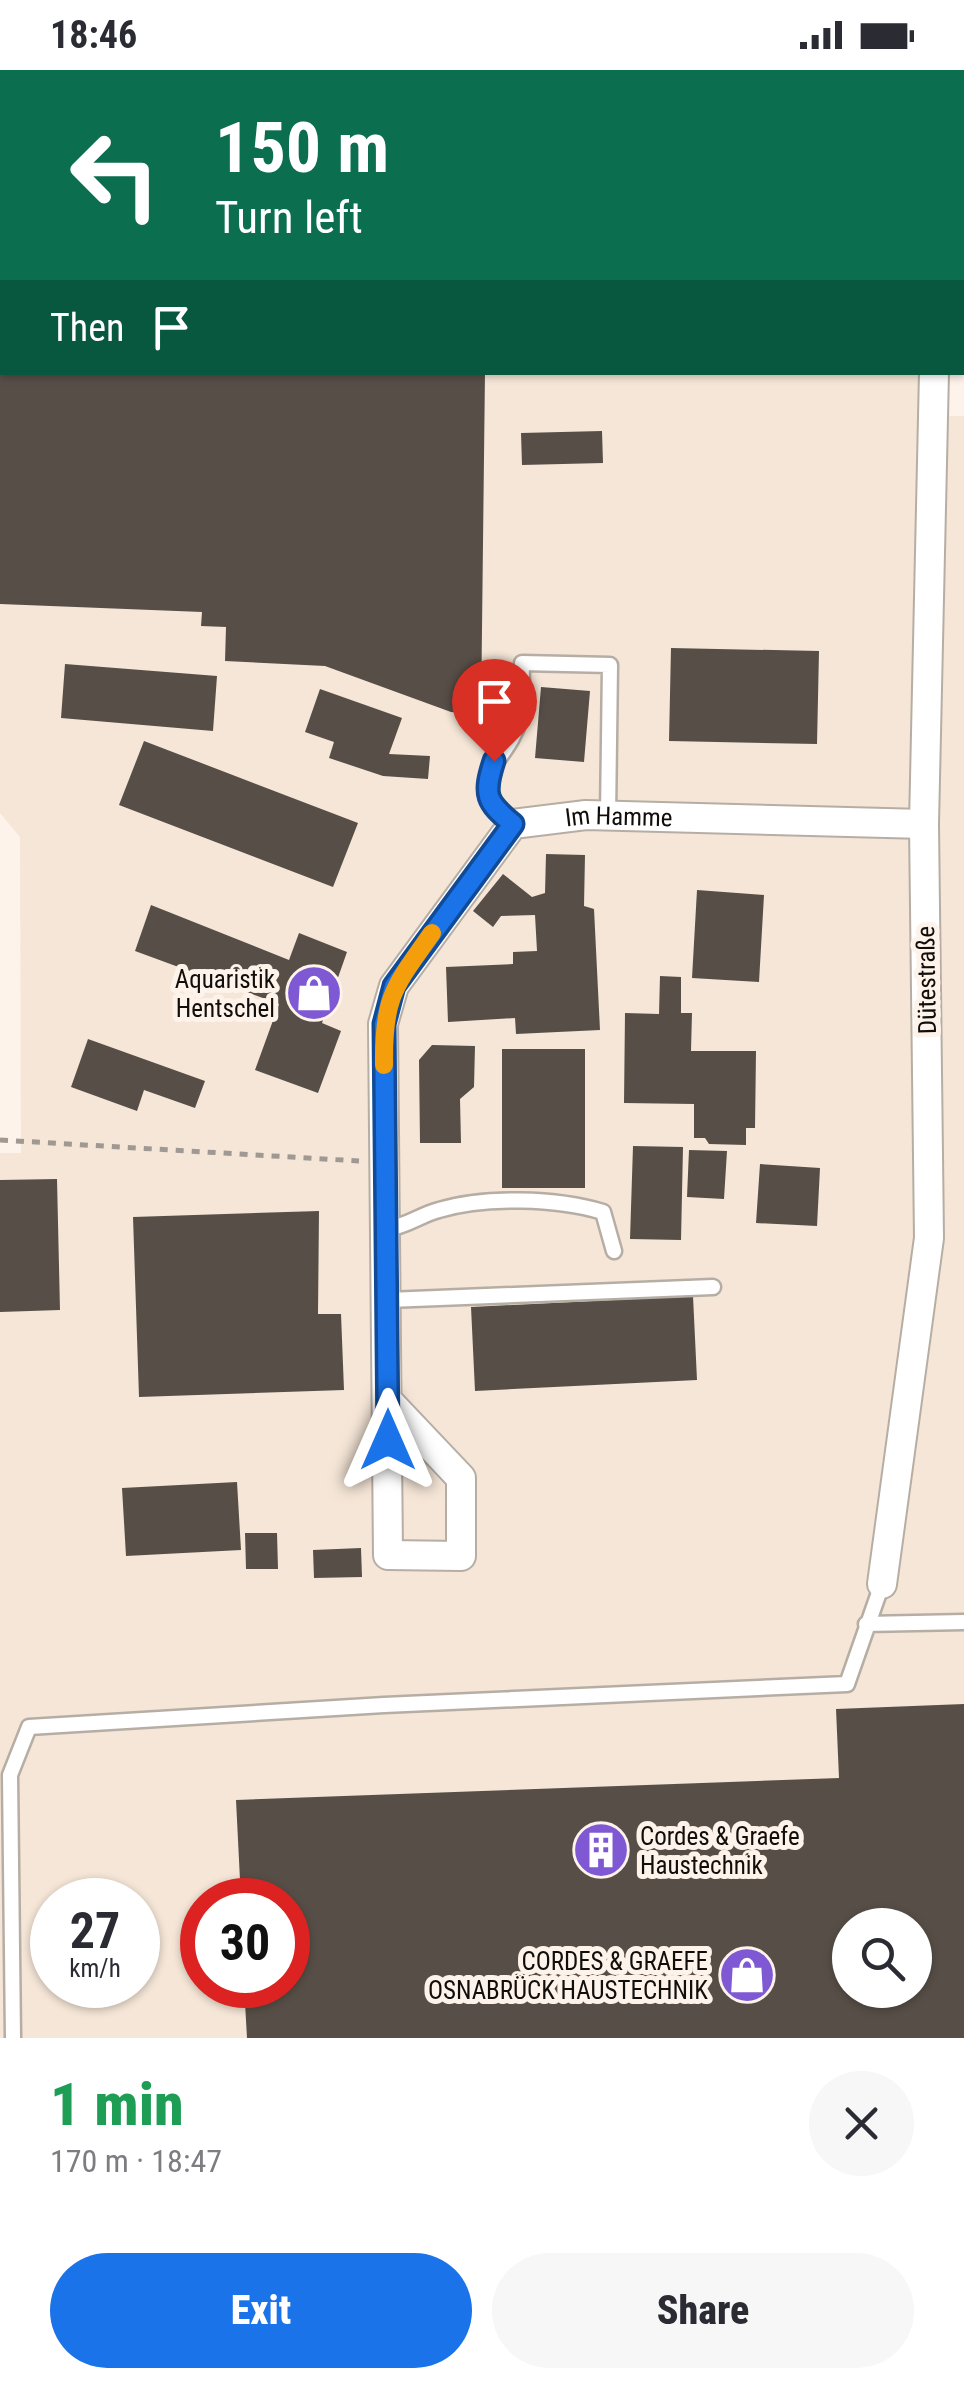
<!DOCTYPE html>
<html lang="en">
<head>
<meta charset="utf-8">
<style>
  :root { --surface:#fff; --page:#f7f7f7; --text:#2b2b33; --muted:#7c7c81; --accent:#1a73e8 }
  body { margin:0; font-family:"Roboto Condensed",sans-serif; background:var(--page); color:var(--text); height:100vh; display:flex; flex-direction:column; font-size:38px; white-space:nowrap }
  * { box-sizing:border-box; margin:0 }
  p { font-size:32px; color:var(--muted) }
  .icon { flex:none; width:55px; height:55px; fill:none; stroke:currentColor; stroke-width:2; stroke-linecap:round; stroke-linejoin:round }
  .map { position:relative; height:1968px; overflow:hidden }
  .drawer { display:flex; flex-direction:column; background:var(--surface); flex:1 }
  .drawer>* { flex:none }
  .guide { position:absolute; left:0px; top:0px; width:965px; height:305px; box-shadow:0 2px 8px #0004; background:#0b6e4f; color:#fff; overflow:hidden }
  .fabs { position:absolute; left:832px; top:1838px; display:grid; gap:20px }
  .fabs a { display:grid; place-items:center; width:100px; height:100px; border-radius:50%; background:var(--surface); box-shadow:0 2px 8px #0004; font-size:50px }
  .speed { position:absolute; left:30px; top:1808px; display:flex; gap:20px; font-size:50px; font-weight:700; text-align:center }
  .speed>* { display:grid; place-content:center; width:130px; height:130px; border-radius:50%; background:var(--surface); box-shadow:0 2px 8px #0004; line-height:1 }
  .speed small { font-size:25px; font-weight:400 }
  .speed .limit { border:15px solid #d22; background:#fff; color:#111 }
  .pin { position:absolute; display:grid; place-items:center; width:85px; height:85px; color:#fff; margin:-102px -42px; border-radius:50% 50% 50% 0; rotate:-45deg; box-shadow:0 0 10px #0007 }
  .pin .icon { rotate:45deg }
  .me { position:absolute; width:110px; margin:-55px; rotate:0deg; stroke-linejoin:round; filter:drop-shadow(0 0 8px #0008) }
  .turn { display:flex; align-items:center; gap:35px; height:210px; padding:0 50px; font-size:45px }
  .turn .icon { width:130px; height:130px; stroke-width:2.5 }
  .turn b { display:block; font-size:70px; line-height:85px }
  .then { display:flex; align-items:center; height:95px; padding:0 50px; background:#0003; gap:20px; font-size:38px }
  .round { display:grid; place-items:center; flex:none; width:105px; height:105px; border-radius:52px; background:var(--page) }
  .overview { display:flex; align-items:center; justify-content:space-between; height:170px; padding:0 50px }
  h1 { font-size:60px; font-weight:800; line-height:75px; color:#1e9e55 }
  .cta { display:flex; gap:20px; margin-top:auto; padding:20px 50px }
  .cta a { flex:1; height:115px; border-radius:60px; background:var(--accent); color:#fff; font-size:40px; font-weight:800; line-height:115px; text-align:center }
  .cta a+a { background:var(--page); color:var(--text) }
  .status { display:flex; justify-content:space-between; align-items:center; height:70px; padding:0 50px; background:var(--surface); direction:ltr }
  .status svg { height:28px; fill:currentColor }
  .map>svg:first-child { display:block }
  .built { fill:#f5e6d7; fill-rule:evenodd }
  .building { fill:#574f47; fill-rule:evenodd }
  .lines { fill:none; stroke-linecap:round; stroke-linejoin:round }
  .lane-casing { stroke:#b6aea4; stroke-width:19 }
  .street-casing { stroke:#b6aea4; stroke-width:32 }
  .path { stroke:#a09993; stroke-width:5; stroke-dasharray:8 8; stroke-linecap:butt }
  .lane { stroke:#fff; stroke-width:14 }
  .street { stroke:#fff; stroke-width:28 }
  .route-casing { stroke:#114b97; stroke-width:25 }
  .route { stroke:#1a73e8; stroke-width:18 }
  .slow { stroke:#f59e0b; stroke-width:18 }
  .labels { text-anchor:middle; stroke-width:10; stroke-linejoin:round; paint-order:stroke }
  .street-label { font-size:25px; fill:#100d0a; stroke:#fdf3ea }
  .poi-label { font-size:25px; fill:#100d0a; stroke:#fdf3ea; text-anchor:end }
</style>
</head>
<body>
<div class="status"><b>18:46</b><svg viewBox="0 0 49 12"><path d="M0 12V9h3v3zM5 12V6h3v6zM10 12V3h3v9zM15 12V0h3v12zM26 1h20v11H26zM47 4h2v5h-2z"/></svg></div>
<div class="map">
<svg width="964" height="1968" viewBox="0 0 964 1968">
  <rect width="100%" height="100%" fill="#fdf3ea"/>
  <path class="built" d="M0,0H964L963,127L962,2H2V302L939,303L938,346H964V1968H0V1083H21L20,767L0,743ZM52,1830H138V1915H52ZM202,1830H288V1915H202ZM850,1855H915V1920H850Z"/>
  <path class="building" d="M0,302H485L481,644L451,642L325,596L225,591L226,557L201,556L202,542L0,534Z
    M602,361L603,393L522,395L521,363Z
    M671,578L819,581L817,674L669,671Z
    M65,594L217,606L213,661L61,648Z
    M541,617L590,621L584,692L535,688Z
    M320,619L402,648L389,684L430,686L428,709L383,706L329,688L334,672L305,662Z
    M144,671L358,753L333,817L119,735Z
    M546,784L585,785L584,836L594,839L600,960L516,964L515,948L448,952L446,897L513,894V882L537,881L535,845L501,846L493,857L473,841L503,804L532,827L545,823Z
    M697,820L764,825L759,912L692,908Z
    M151,835L289,890L299,863L347,882L322,953L341,961L318,1023L255,1000L279,934L135,881Z
    M660,906L681,907V943H692L691,981H756L755,1058H746V1075L709,1074L705,1068H694V1034L624,1033L625,943L659,944Z
    M88,969L205,1011L195,1038L144,1020L137,1041L71,1017Z
    M432,975L475,976L474,1017L460,1029L461,1073H420L419,990Z
    M502,979H585V1118H502Z
    M633,1076L683,1077L681,1170L630,1169Z
    M689,1080L727,1081L724,1129L687,1127Z
    M760,1094L820,1098L817,1156L756,1153Z
    M57,1109L60,1240L0,1242V1110Z
    M319,1141L318,1244H341L344,1320L139,1327L133,1147Z
    M693,1226L697,1310L475,1321L471,1237Z
    M237,1412L241,1480L126,1486L122,1418Z
    M245,1463H277L278,1499H246Z
    M361,1478L362,1507L314,1508L313,1480Z
    M964,1634V1968H247L244,1915H288V1830H241L236,1730L839,1708L836,1639ZM850,1855H915V1920H850Z"/>
  <g class="lines">
    <g class="lane-casing">
      <path id="lane" d="M513,754C456,707 508,696 520,648C524,631 521,611 522,593L610,595L608,746
        M387,1159C407,1156 420,1145 439,1140C485,1126 557,1128 603,1142L614,1181
        M388,1230L713,1217
        M866,1554L964,1552
        M13,1968L10,1705L29,1657L384,1635L847,1614L882,1514"/>
    </g>
    <g class="street-casing">
      <g id="street">
        <path d="M962,103L964,99"/>
        <path id="s1" d="M388,1331L461,1408V1486L388,1485L383,954L394,916L513,754L586,745L924,754"/>
        <path d="M882,1514L929,1168L924,754L934,302"/>
      </g>
    </g>
    <path class="path" d="M0,1070L359,1091"/>
    <use href="#lane" class="lane"/>
    <use href="#street" class="street"/>
  </g>
  <g class="lines">
    <g class="route-casing">
      <path id="route" d="M388,1370L384,954L394,916L513,754C486,732 483,725 494,691"/>
    </g>
    <use href="#route" class="route"/>
    <path class="slow" d="M384,995C383,927 394,917 432,863"/>
  </g>
  <defs>
    <g id="shop-disc" transform="scale(2.875)"><circle r="9.5" fill="#7e59d3" stroke="#fdf3ea"/><path d="M-5-2.5h2.3a2.7 3.5 0 0 1 5.4 0H5L5.5 6h-11ZM-1.5-2.5h3a1.5 2.3 0 0 0-3 0Z" fill="#fff"/></g>
    <g id="building-disc" transform="scale(2.875)"><circle r="9.5" fill="#7e59d3" stroke="#fdf3ea"/><path d="M-4-6H4V6H1V3H-1V6H-4ZM-2.5-4.3h1.7v1.8h-1.7ZM.8-4.3h1.7v1.8H.8ZM-2.5-1h1.7V.8h-1.7ZM.8-1h1.7V.8H.8Z" fill="#fff"/></g>
  </defs>
  <g fill-rule="evenodd">
    <use href="#shop-disc" x="314" y="923"/>
    <use href="#building-disc" x="601" y="1780"/>
    <use href="#shop-disc" x="747" y="1905"/>
  </g>
  <g class="labels">
    <g class="street-label">
      <text dy="9" stroke="none"><textPath href="#s1" startOffset="1135">Im Hamme</textPath></text>
      <text transform="translate(926 910) rotate(-91)" y="9">Dütestraße</text>
    </g>
    <g class="poi-label">
      <text x="275" y="918">Aquaristik<tspan x="275" dy="29">Hentschel</tspan></text>
      <text x="640" y="1775" text-anchor="start">Cordes &amp; Graefe<tspan x="640" dy="29">Haustechnik</tspan></text>
      <text x="708" y="1900">CORDES &amp; GRAEFE<tspan x="708" dy="29">OSNABRÜCK HAUSTECHNIK</tspan></text>
    </g>
  </g>
</svg>
<div class="fabs">
<a><svg class="icon" aria-label="search" viewBox="0 0 24 24"><circle cx="10" cy="10" r="6"/><path d="M15 15l6 6"/></svg></a>
</div>
<div class="speed"><div>27<small>km/h</small></div><div class="limit">30</div></div>
<div class="pin" style="left:494px;top:691px;background:#d93025"><svg class="icon" aria-label="arrive" viewBox="0 0 24 24"><path d="M6 21V4h12l-3 4 3 4H6"/></svg></div>
<svg class="me" style="left:388px;top:1370px" viewBox="-20 -20 40 40"><path d="M0-17L14 15 0 8-14 15z" fill="#1a73e8" stroke="#fff" stroke-width="4"/></svg>
<div class="guide">
<div class="turn"><svg class="icon" aria-label="left" viewBox="0 0 24 24"><path d="M17 20v-9H6M10 6l-5 5 5 5"/></svg><div><b>150 m</b>Turn left</div></div>
<div class="then">Then<svg class="icon" aria-label="arrive" viewBox="0 0 24 24"><path d="M6 21V4h12l-3 4 3 4H6"/></svg></div>
</div>
</div>
<section class="drawer">
<div class="overview"><div><h1>1 min</h1><p>170 m · 18:47</p></div><a class="round"><svg class="icon" aria-label="close" viewBox="0 0 24 24"><path d="M6 6l12 12M18 6L6 18"/></svg></a></div>
<div class="cta"><a>Exit</a><a>Share</a></div>
</section>
</body>
</html>
